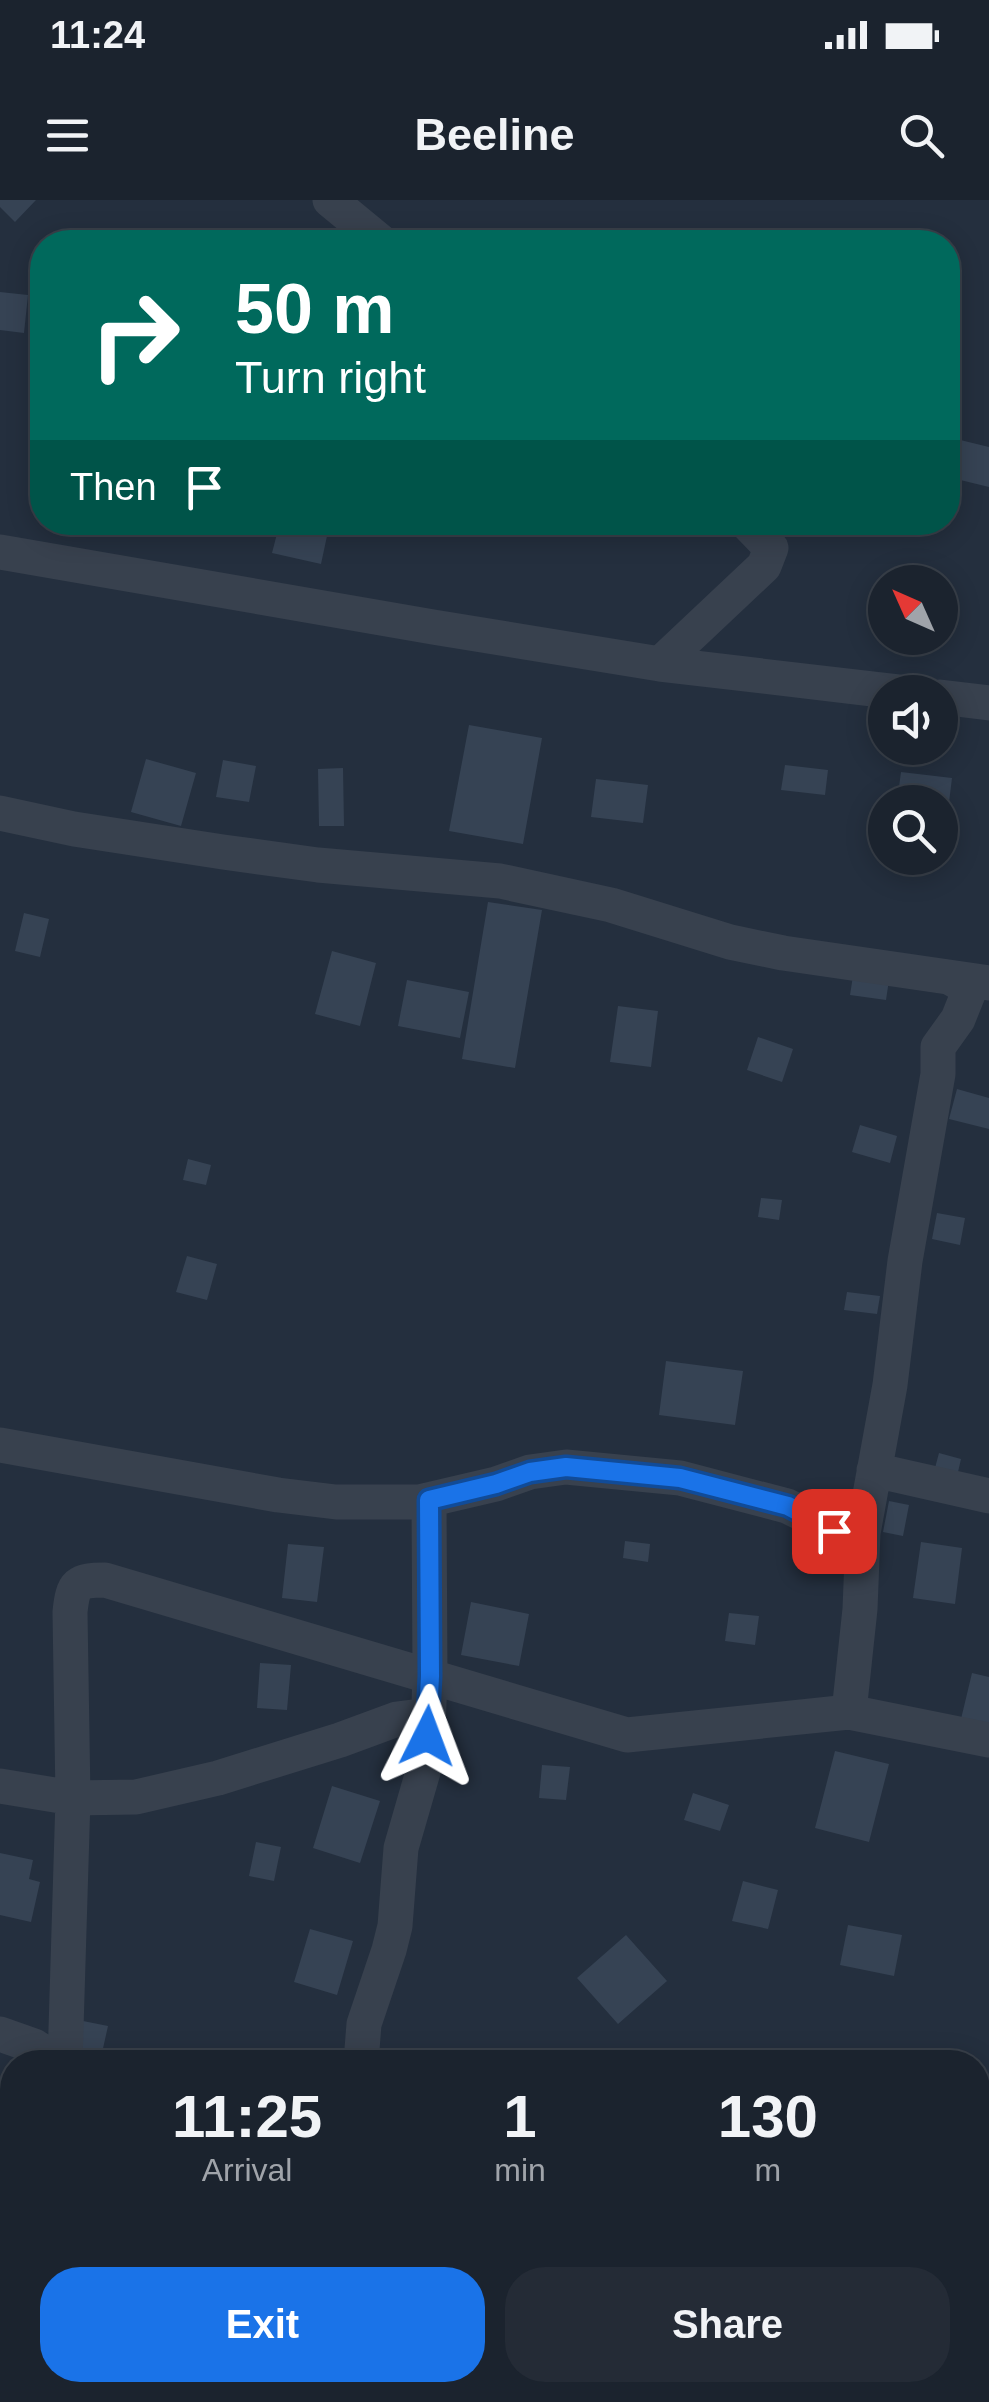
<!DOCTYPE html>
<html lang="en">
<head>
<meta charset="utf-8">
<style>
  :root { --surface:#1b232e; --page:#242b36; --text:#f1f3f6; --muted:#a0a4aa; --line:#39404a; --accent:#1a73e8 }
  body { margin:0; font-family:Helvetica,sans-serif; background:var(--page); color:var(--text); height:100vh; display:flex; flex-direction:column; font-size:38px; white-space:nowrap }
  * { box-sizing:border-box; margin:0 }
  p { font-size:32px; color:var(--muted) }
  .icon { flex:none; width:55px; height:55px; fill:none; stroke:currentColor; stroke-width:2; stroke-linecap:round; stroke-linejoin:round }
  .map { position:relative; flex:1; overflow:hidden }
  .sheet { position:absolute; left:0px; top:1850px; width:990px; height:352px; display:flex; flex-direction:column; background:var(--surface); border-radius:40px 40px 0 0; box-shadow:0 5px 25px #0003,0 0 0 2px var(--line) }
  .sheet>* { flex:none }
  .hud { position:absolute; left:30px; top:30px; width:930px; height:305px; border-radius:40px; box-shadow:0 5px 25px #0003,0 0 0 2px var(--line); background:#00695c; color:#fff; overflow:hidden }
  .needle { width:65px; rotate:315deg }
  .buttons { position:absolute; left:868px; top:365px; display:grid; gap:20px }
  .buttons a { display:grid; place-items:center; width:90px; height:90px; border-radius:50%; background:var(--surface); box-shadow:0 5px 25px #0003,0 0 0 2px var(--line); font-size:50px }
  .pin { position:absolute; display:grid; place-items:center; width:85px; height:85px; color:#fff; margin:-42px; border-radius:20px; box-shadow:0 5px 15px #0006 }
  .me { position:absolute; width:110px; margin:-55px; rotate:3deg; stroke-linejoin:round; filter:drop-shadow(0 0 8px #0008) }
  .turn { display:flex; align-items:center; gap:35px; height:210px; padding:0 40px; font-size:45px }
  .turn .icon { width:130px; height:130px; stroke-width:2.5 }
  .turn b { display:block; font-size:70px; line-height:85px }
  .then { display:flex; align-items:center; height:95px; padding:0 40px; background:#0003; gap:20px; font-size:38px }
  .eta { display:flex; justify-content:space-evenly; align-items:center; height:170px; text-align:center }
  .eta b { font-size:60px; font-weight:700; line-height:70px }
  .button { display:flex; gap:20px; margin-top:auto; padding:20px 40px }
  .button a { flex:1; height:115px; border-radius:40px; background:var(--accent); color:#fff; font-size:40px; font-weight:700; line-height:115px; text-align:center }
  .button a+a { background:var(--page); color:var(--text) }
  .status { display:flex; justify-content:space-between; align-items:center; height:70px; padding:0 50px; background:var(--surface); direction:ltr }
  .status svg { height:28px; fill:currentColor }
  header { display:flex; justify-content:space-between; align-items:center; height:130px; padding:0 40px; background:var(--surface); font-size:45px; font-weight:700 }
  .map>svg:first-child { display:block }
  .building { fill:#364354 }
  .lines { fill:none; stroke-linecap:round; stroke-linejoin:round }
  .minor { stroke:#38414e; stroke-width:35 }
  .route-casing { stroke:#114b97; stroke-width:25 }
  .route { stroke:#1a73e8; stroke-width:18 }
</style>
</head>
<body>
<div class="status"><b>11:24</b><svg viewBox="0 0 49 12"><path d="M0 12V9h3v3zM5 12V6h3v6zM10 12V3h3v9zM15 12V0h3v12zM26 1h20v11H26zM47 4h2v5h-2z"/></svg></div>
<header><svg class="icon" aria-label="menu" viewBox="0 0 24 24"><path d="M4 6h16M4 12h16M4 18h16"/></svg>Beeline<svg class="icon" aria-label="search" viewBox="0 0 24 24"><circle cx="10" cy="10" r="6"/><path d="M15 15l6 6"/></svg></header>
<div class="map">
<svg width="989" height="2202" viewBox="0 0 989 2202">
  <rect width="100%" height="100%" fill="#242f3e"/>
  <path class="building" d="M0,0H36L15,22L0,7Z
    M0,92L28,95L24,133L0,130Z
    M948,237L989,247V287L948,277Z
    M280,322H330L321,364L272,353Z
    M469,525L542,538L523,644L449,631Z
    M146,559L196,573L181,626L131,612Z
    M223,560L256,566L249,602L216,597Z
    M785,565L828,570L825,595L781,590Z
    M343,568L344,626H319L318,569Z
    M901,572L952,578L947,619L940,618V602H897Z
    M596,579L648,585L643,623L591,617Z
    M488,702L542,710L515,868L462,859Z
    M24,713L49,719L40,757L15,751Z
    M332,751L376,763L360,826L315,814Z
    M853,776L889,780L886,800L850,795Z
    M407,780L469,792L460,838L398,826Z
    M618,806L658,811L651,867L610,862Z
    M758,837L793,849L782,882L747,870Z
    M957,889L989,898V929L949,919Z
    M860,925L897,936L890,963L852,952Z
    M188,959L211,965L206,985L183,980Z
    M761,998L782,1000L779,1020L758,1017Z
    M937,1013L965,1018L960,1045L932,1039Z
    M187,1056L217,1064L207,1100L176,1092Z
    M847,1092L880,1096L877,1114L844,1110Z
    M666,1161L743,1171L735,1225L659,1215Z
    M939,1253L961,1259L955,1285L932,1279Z
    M889,1301L909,1305L903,1336L883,1332Z
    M625,1341L650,1344L648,1362L623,1358Z
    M921,1342L962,1348L955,1404L913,1398Z
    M288,1344L324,1347L317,1402L282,1398Z
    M471,1402L529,1414L519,1466L461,1455Z
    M729,1413L759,1416L755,1445L725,1441Z
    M260,1463L291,1465L287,1510L257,1508Z
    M972,1473L989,1477V1526L961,1519Z
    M835,1551L889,1564L869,1642L815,1628Z
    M542,1565L570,1567L566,1600L539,1598Z
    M332,1586L380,1601L360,1663L313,1648Z
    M693,1593L729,1605L720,1631L684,1620Z
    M256,1642L281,1647L274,1681L249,1676Z
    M0,1653L33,1660L29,1679L40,1682L31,1722L0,1715Z
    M743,1681L778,1690L768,1729L732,1721Z
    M848,1725L902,1735L894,1776L840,1765Z
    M310,1729L353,1741L337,1795L294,1782Z
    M626,1735L667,1781L618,1824L577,1778Z
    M83,1821L108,1826L100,1862H74Z
    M4,1894L12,1896V1988L0,1985V1912Z
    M11,2190H39L37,2202H9Z
    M95,2190H118L116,2202H93Z
    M908,2190H940L939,2202H907Z"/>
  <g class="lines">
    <path class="minor" d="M330,0L381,42
      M0,352L433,427L660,464L898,492
      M660,464L764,366L771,348L746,322
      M940,497L989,503
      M0,613L74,629L223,652L318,665L500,681L611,705L730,742L783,753L989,783
      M0,1245L278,1295L336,1302H419L496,1284L530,1272L566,1267L680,1278L787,1306L850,1337L863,1333L860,1409L849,1512
      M874,1270L989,1296
      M863,1333L890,1185L905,1061L938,874V847L958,819L970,789L949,777
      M0,1586L73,1598L136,1597L218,1578L340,1540L397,1519L428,1515
      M0,1834L34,1846L59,1862
      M65,1862L73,1598L70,1412C73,1383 77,1380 105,1380L627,1535L849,1512L989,1540
      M361,1862L364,1824L389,1750L395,1726L401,1648L427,1558L430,1476L429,1300
      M978,2152L989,2153
      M310,2202L312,2190
      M591,2202L594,2190"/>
  </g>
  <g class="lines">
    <g class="route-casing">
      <path id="route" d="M427,1536L430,1476L429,1300L496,1284L530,1272L566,1267L680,1278L788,1306L834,1331"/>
    </g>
    <use href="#route" class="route"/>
  </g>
</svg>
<div class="buttons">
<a><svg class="needle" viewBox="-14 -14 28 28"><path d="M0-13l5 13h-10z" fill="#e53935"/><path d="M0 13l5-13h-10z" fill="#a0a4aa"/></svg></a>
<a><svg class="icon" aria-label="sound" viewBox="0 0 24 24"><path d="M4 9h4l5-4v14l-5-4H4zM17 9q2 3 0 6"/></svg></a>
<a><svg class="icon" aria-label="search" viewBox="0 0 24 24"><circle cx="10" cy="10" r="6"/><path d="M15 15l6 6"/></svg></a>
</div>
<div class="pin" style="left:834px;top:1331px;background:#d93025"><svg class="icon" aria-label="arrive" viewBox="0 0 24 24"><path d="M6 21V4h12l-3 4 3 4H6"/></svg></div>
<svg class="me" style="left:427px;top:1536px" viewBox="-20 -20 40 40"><path d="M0-17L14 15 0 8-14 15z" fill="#1a73e8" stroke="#fff" stroke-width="4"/></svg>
<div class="hud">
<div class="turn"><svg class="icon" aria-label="right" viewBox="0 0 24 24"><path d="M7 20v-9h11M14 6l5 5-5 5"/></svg><div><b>50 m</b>Turn right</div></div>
<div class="then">Then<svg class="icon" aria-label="arrive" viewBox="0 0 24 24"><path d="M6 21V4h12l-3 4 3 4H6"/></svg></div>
</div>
<section class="sheet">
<div class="eta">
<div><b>11:25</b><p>Arrival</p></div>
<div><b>1</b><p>min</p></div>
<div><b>130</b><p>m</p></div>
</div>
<div class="button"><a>Exit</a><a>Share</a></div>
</section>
</div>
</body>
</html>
